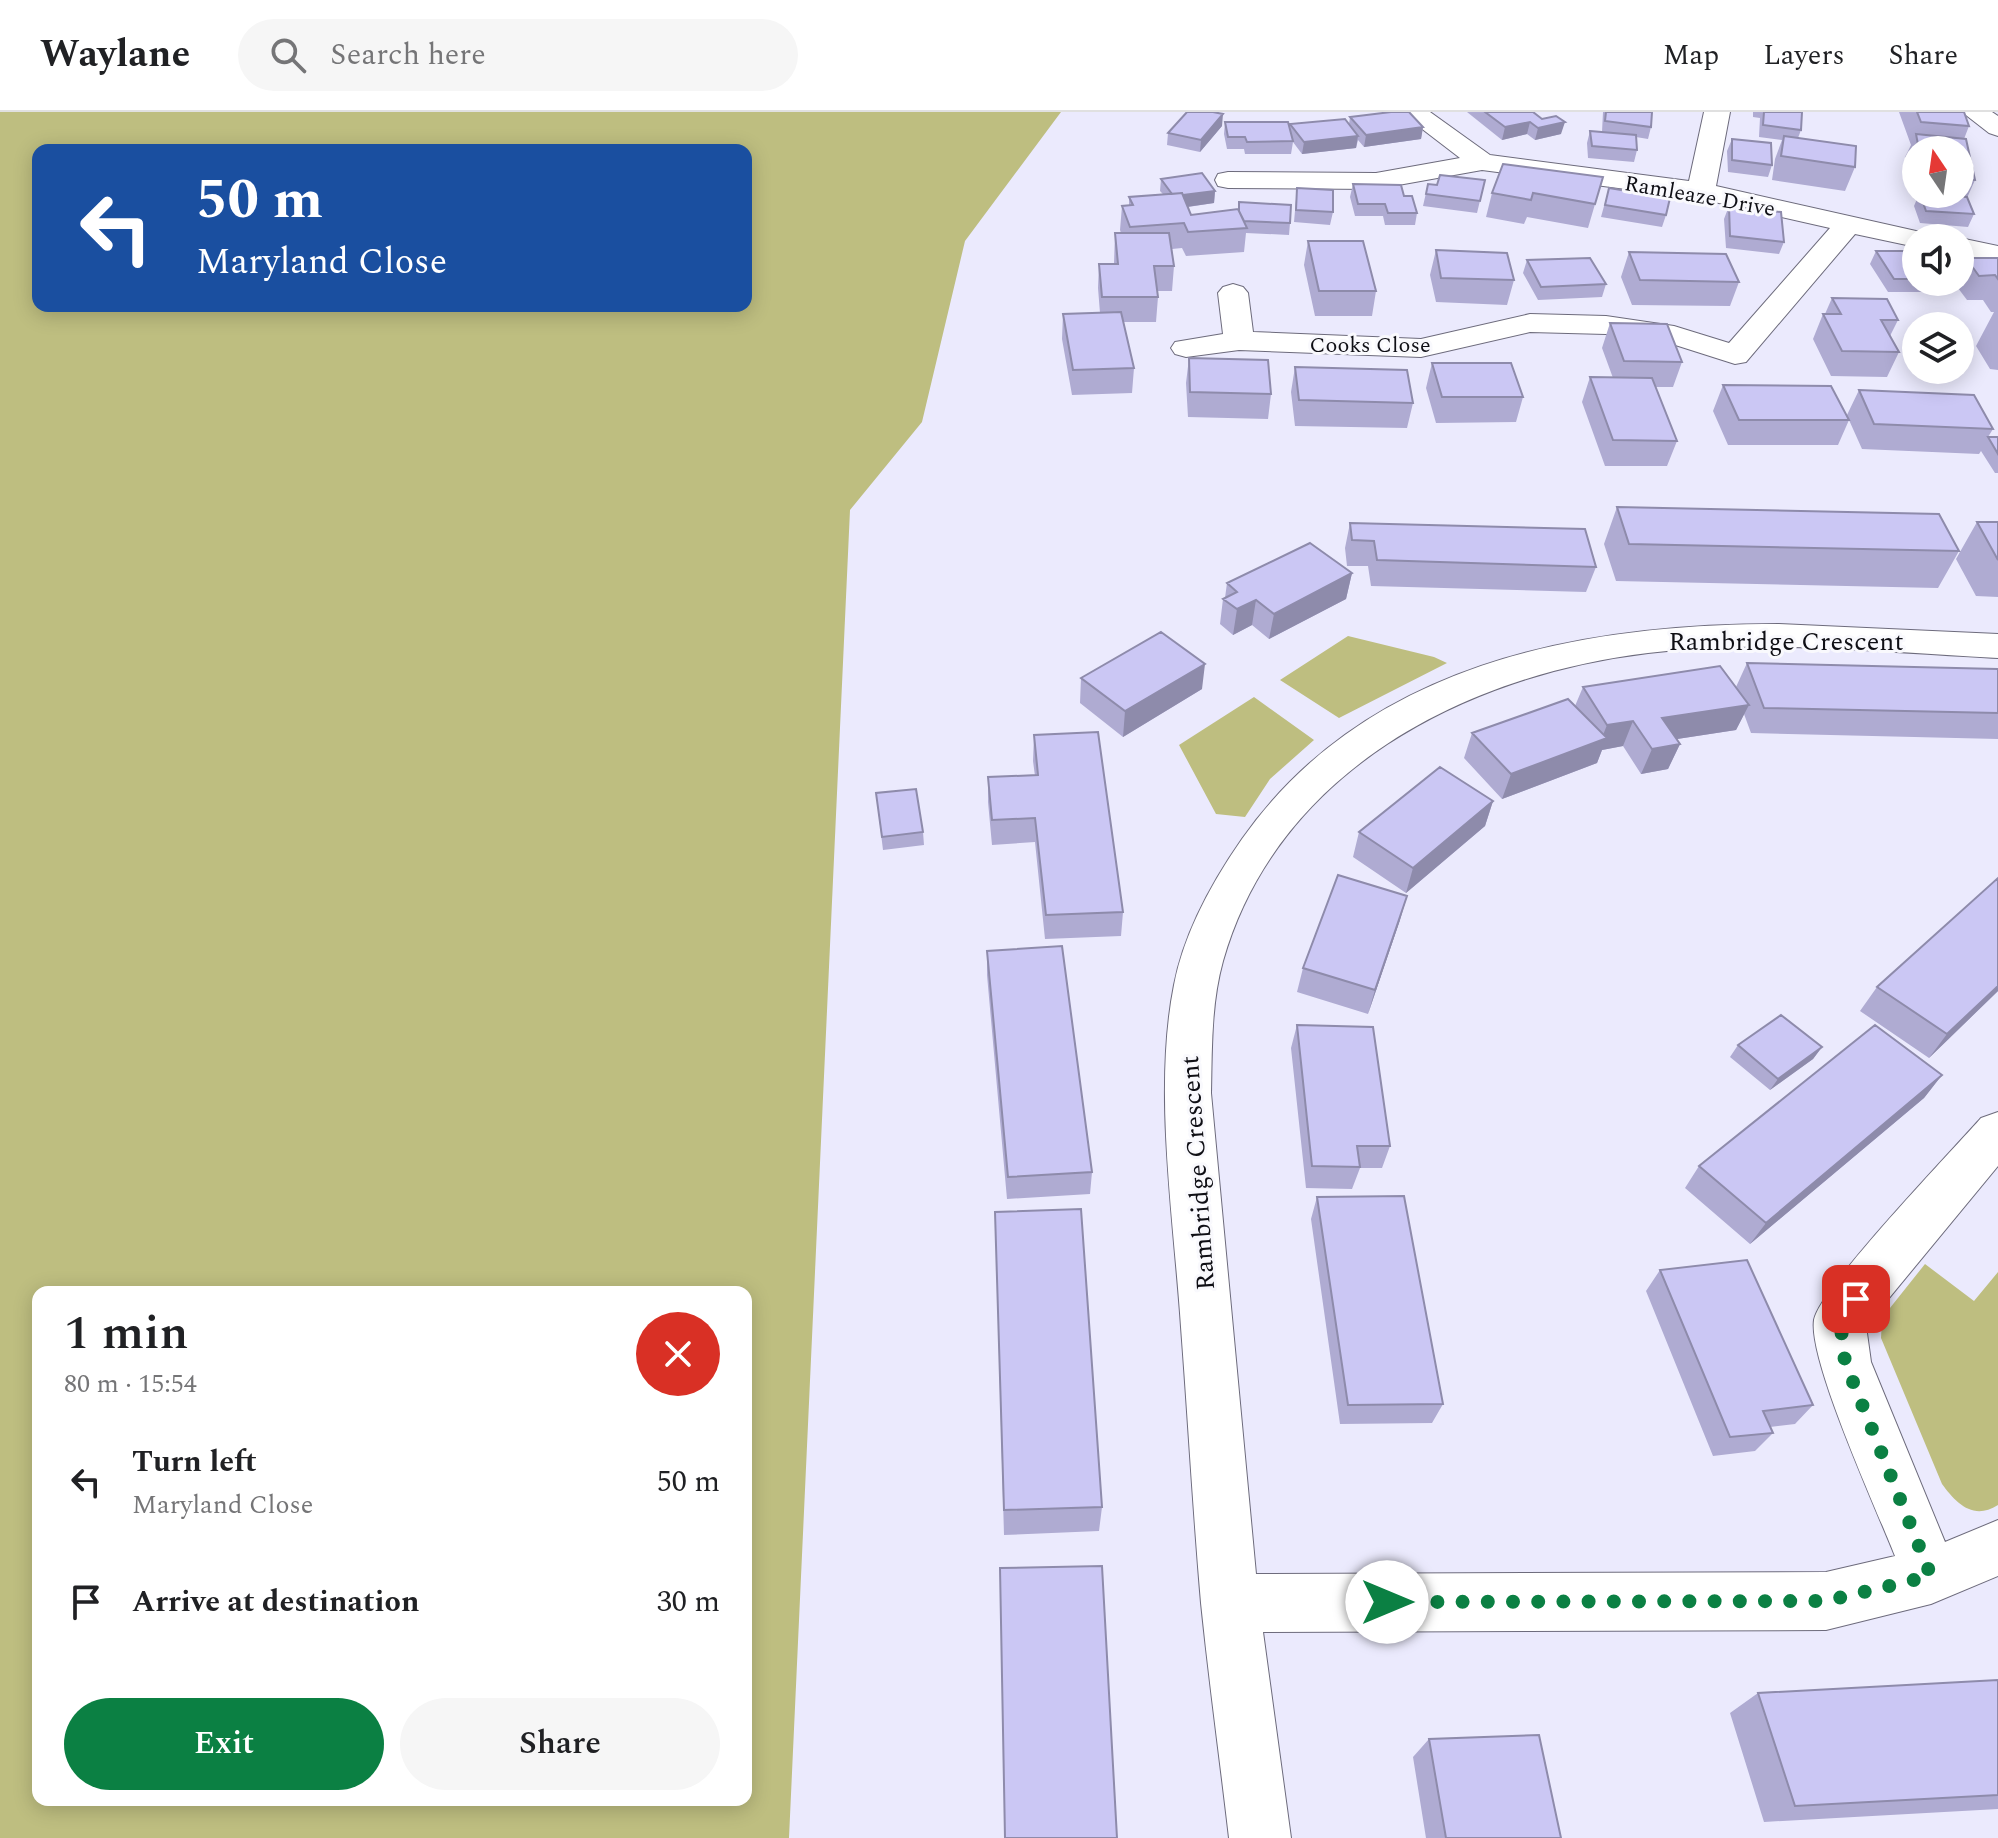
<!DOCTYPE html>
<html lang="en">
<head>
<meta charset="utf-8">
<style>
  :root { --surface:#fff; --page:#f6f6f6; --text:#202124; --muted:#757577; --line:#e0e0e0; --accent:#0b8043 }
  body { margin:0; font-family:Spectral,serif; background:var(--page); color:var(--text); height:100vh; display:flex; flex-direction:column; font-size:30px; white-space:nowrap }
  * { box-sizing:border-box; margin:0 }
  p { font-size:26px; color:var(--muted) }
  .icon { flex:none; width:44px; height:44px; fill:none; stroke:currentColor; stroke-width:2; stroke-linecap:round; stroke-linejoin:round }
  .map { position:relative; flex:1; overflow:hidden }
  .details { position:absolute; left:32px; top:1174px; width:720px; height:520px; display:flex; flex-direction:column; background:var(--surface); border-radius:16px; box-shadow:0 4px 20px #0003 }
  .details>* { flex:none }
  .banner { position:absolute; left:32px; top:32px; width:720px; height:168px; border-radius:16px; box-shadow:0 4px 20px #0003; background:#1a4fa0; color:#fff; overflow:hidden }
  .needle { width:52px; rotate:347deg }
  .buttons { position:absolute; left:1902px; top:24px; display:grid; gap:16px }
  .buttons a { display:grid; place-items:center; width:72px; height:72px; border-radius:50%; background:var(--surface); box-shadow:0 4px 20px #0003; font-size:40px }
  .pin { position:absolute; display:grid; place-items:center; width:68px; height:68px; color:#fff; margin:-34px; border-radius:16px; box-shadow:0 4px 12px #0006 }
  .me { position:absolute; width:88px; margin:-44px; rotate:90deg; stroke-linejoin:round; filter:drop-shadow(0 0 6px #0008) }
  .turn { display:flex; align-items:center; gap:28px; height:168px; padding:0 32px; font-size:36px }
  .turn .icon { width:104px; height:104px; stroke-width:2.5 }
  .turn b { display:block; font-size:56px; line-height:68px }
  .round { display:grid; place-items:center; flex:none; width:84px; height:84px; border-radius:42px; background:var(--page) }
  .headline { display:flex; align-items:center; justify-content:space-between; height:136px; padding:0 32px }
  h1 { font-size:48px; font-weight:600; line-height:60px }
  .cta { display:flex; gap:16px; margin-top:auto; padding:16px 32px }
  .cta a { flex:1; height:92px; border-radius:48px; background:var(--accent); color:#fff; font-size:32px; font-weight:600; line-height:92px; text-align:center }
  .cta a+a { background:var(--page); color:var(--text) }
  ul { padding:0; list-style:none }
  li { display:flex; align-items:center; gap:24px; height:120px; padding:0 32px }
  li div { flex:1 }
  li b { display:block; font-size:30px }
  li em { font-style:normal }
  header { display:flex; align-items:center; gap:48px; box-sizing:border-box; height:112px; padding:0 40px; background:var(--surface); border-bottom:2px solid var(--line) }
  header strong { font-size:38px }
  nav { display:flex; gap:44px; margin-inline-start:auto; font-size:28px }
  .search { width:560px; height:72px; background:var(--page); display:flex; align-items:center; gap:20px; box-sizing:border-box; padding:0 28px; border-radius:44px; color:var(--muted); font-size:30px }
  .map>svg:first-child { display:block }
  .green { fill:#bebe80; fill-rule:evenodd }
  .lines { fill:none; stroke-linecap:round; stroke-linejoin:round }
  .minor-casing { stroke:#6d6b7c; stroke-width:2 }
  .minor { fill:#fff; fill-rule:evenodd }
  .wall { fill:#afabd2; fill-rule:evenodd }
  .shaded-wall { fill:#8e8bab }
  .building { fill:#cbc7f4; stroke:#8e8bab; stroke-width:2 }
  .route { stroke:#0b8043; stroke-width:14; stroke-dasharray:0 25.2 }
  .labels { text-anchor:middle; stroke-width:6; stroke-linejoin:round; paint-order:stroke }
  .far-street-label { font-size:22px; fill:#0f0f15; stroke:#f9f9fd }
  .street-label { font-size:26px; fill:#0f0f15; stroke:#f9f9fd }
</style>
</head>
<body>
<header>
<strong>Waylane</strong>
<div class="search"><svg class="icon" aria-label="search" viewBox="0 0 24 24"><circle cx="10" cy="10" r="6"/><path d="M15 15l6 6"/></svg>Search here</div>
<nav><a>Map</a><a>Layers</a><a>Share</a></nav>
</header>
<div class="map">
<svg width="1998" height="1726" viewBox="0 0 1998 1726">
  <rect width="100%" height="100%" fill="#ebeafd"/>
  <path class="green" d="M0,0H1061L965,129L922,310L850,398L789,1726H0ZM746,38V194H38V38ZM746,1180V1688H38V1180Z
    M1348,524L1434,545L1447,551L1339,606L1280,568Z
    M1254,585L1314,628L1270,667L1245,705L1216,702L1179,633Z
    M1925,1152L1974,1189L1998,1160V1393C1973,1409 1956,1391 1942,1372L1881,1226L1882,1206Z"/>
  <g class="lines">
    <g class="minor-casing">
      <path id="minor" d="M1400,0H1430L1490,43L1689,69L1704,0H1730L1716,74L1916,119L1926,121L1929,126H1916V135L1855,122L1746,250L1735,252L1669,231L1606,222L1530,220L1421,245L1239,238L1186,245L1175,242L1171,236L1175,230L1223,222L1218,181L1223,175L1233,172L1243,175L1248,181L1253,220L1421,227L1530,202L1606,204L1674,214L1729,231L1830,116L1701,87L1482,58L1376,77L1228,76L1218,74L1215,68L1218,62L1228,60L1376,61L1460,46Z
        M1962,0H1992L1998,4V24L1989,21Z
        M1960,126L1998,134V152L1960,144Z
        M1779,512L1998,522V546C1882,540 1763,527 1648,541C1465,563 1277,659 1223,849C1211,892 1212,937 1211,981L1256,1462L1826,1460L1895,1444C1877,1398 1808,1248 1814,1208C1819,1177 1953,1038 1981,1006L1998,1000V1054L1866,1214L1871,1250L1945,1430L1998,1408V1464L1931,1492L1826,1518L1263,1520L1291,1726H1229C1220,1648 1209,1570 1201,1491C1193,1399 1188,1307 1181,1215C1174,1108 1153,978 1174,873C1184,821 1212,770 1242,727C1365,552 1578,512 1779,512Z"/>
    </g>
    <use href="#minor" class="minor"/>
  </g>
  <path class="wall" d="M1467,0H1533L1561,22L1535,28L1527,22L1502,28Z
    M1603,0H1652L1651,15L1648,27L1636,25L1637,38L1634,50L1588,46L1587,31L1590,19L1602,20Z
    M1753,0H1802L1801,18L1798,26L1855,55L1845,79L1772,68L1775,47L1782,28L1759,25L1760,6L1753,5Z
    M1899,0H1964L1969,14L1964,27L1975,68L1967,86L1974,102L1968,115L1920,111L1914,94L1917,87L1913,86L1905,45L1911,33ZM1916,38H1960V82H1916Z
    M1350,5L1423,15L1421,27L1364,35L1358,28L1356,36L1302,42L1293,30L1291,42H1245L1244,37H1227L1224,22L1225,10L1290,17V12H1349Z
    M1222,14L1200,40L1167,33L1168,21Z
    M1732,27L1772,53L1768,65L1728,60L1727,39Z
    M1603,65L1588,116L1527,105L1524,112L1486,105L1492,81Z
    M1161,67L1215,79L1214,91L1188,95L1191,103L1290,111L1289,123L1246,121L1244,140L1186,144L1182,136L1172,137L1174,154L1172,179H1158V185L1156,210H1123L1134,256L1132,281L1072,283L1062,227L1063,202L1100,201L1098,176L1099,152H1114L1115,121H1121L1120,118L1122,94H1129V85L1163,82L1160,79Z
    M1485,68L1477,101L1423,94L1428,72L1437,73Z
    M1353,72L1404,84L1417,101L1415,113H1385L1383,104H1355L1350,85Z
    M1297,76L1333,100L1330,113L1294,110Z
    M1609,76L1666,103L1662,115L1601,105Z
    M1729,94L1784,130L1779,142L1726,136L1724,107Z
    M1308,129L1376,179L1372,204H1315L1304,153Z
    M1436,138L1514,168L1507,193L1436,190L1430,163Z
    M1876,139H1916V170H1960V158L1966,146H1998V258L1990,257L1976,234L1994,200H1991L1983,188H1967L1955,172L1951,180H1888L1870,152Z
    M1629,140L1739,170L1730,194L1632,193L1621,165Z
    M1527,148L1606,172L1602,185L1538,188L1523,161Z
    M1832,186L1898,208L1890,224L1899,240L1887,265L1831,264L1813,227L1823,202H1825Z
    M1610,211L1682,250L1673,275H1655L1677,329L1667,354H1605L1582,290L1590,265L1613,266L1602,236Z
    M1189,246L1271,282L1268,307L1188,305L1186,271Z
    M1432,251L1523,285L1516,310L1436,311L1426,276Z
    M1295,255L1413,291L1407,316L1295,314L1291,280Z
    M1723,273L1847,303L1859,278L1993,317L1988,325H1998V361H1995L1981,339L1979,342L1862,337L1849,308L1838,333H1728L1713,299Z
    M1617,395L1959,439L1938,476L1616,469L1604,432Z
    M1977,410H1998V485L1976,484L1956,447Z
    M1350,411L1596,455L1586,480L1371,474L1368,454H1347L1345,436Z
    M1352,461L1346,487L1269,527L1252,513L1233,523L1220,512L1223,487L1225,486L1227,471Z
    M1747,551L1998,557V627L1751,621L1744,602L1736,618L1677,627L1680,632L1668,657L1641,662L1623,634L1602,638L1597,651L1502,687L1464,646L1472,621L1575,594L1583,575H1736Z
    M1081,566L1202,577L1123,625L1080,591Z
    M1034,623L1123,800L1121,824L1045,827L1035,730L992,733L988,690V665L1035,664L1033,649Z
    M876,681L923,720L924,733L883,738Z
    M1493,689L1485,714L1406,781L1353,745L1359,720Z
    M1998,766V879L1929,946L1860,899L1877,875Z
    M1400,808L1368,902L1297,880L1303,856Z
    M987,839L1092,1060L1090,1082L1007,1087L987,863Z
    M1297,913L1390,1034L1382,1056H1360L1352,1077L1306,1076L1291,936Z
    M1738,933L1822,935L1813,947L1770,978L1730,945Z
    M1942,963L1924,986L1750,1132L1685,1076L1699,1054Z
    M1317,1085L1443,1292L1432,1311L1340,1312L1311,1107Z
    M995,1100L1102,1395L1099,1419L1004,1423Z
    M1660,1158L1813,1293L1795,1312L1770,1315L1773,1321L1755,1339L1713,1344L1646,1179Z
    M1998,1568V1697L1764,1710L1730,1601L1758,1581Z
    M1429,1627L1561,1726H1426L1413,1645Z"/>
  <path class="shaded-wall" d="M1223,2L1222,14L1200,40L1201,28Z
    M1530,10L1527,22L1502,28L1505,15Z
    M1565,10L1561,22L1535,28L1538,16Z
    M1423,15L1421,27L1364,35L1366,23Z
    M1358,24L1356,36L1302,42L1304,30Z
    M1215,79L1214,91L1172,97L1174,84Z
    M1352,461L1346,487L1269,527L1274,502Z
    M1256,488L1252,513L1233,523L1237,497Z
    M1205,552L1202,577L1123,625L1125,599Z
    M1749,593L1736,618L1651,631L1662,606Z
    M1633,609L1623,634L1602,638L1597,651L1502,687L1511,662L1601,628L1607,613Z
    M1680,632L1668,657L1641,662L1652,637Z
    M1493,689L1485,714L1406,781L1413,756Z
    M1407,784L1400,808L1368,902L1375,878Z
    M1998,874V879L1929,946L1947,922Z
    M1822,935L1813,947L1770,978L1778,967Z
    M1942,963L1924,986L1750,1132L1766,1111Z"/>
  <path class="building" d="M1187,0H1213L1223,2L1201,28L1168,21Z
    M1391,0H1409L1423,15L1366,23L1350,5Z
    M1485,0H1533L1542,7L1556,4L1565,10L1538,16L1530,10L1505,15Z
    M1606,0H1652L1651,15L1605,9Z
    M1764,0H1802L1801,18L1763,13Z
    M1917,0H1964L1969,14L1921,10Z
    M1345,7L1358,24L1304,30L1290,12Z
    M1225,10H1288L1293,29L1247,30L1245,25H1228Z
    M1590,19L1636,23L1637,38L1592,34Z
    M1916,22L1966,27L1975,68L1960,67V38H1919Z
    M1784,24L1856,34L1855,55L1781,44Z
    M1732,27L1771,31L1772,53L1732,48Z
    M1503,52L1603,65L1595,92L1533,81L1531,88L1492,81Z
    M1202,61L1215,79L1183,83L1182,81L1172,82L1161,67Z
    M1440,63L1485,68L1480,89L1426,82L1428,72L1437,73Z
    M1353,72L1401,73L1404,84H1412L1417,101H1388L1385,92H1358Z
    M1297,76L1333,78V100L1296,98Z
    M1609,76L1670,86L1666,103L1605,93Z
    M1182,81L1191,103L1238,97L1247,116L1188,120L1184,111L1130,115L1122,94L1133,93L1129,85Z
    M1920,82L1967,85L1974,102L1926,99Z
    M1239,90L1291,93L1290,111L1244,109L1239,99Z
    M1729,94L1781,100L1784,130L1730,124Z
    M1115,121H1169L1174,154H1154L1158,185H1102L1099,152H1118Z
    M1308,129H1363L1376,179H1319Z
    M1436,138L1507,141L1514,168L1441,166Z
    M1876,139H1916V167H1894Z
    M1629,140L1726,142L1739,170L1640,168Z
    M1590,146L1606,172L1541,175L1527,148Z
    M1966,146H1998V167L1995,163L1979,164Z
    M1832,186L1887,187L1898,208H1881L1899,240L1842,239L1823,202H1841Z
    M1121,200L1134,256L1073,258L1063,202Z
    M1610,211L1667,212L1682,250L1624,249Z
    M1189,246L1268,248L1271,282L1190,280Z
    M1432,251H1511L1523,285H1442Z
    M1295,255L1407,258L1413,291L1299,288Z
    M1590,265L1652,266L1677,329L1613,328Z
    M1723,273L1831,274L1849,308H1739Z
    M1859,278L1974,283L1993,317L1874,312Z
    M1988,325H1998V342Z
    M1617,395L1939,402L1959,439L1629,432Z
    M1977,410H1998V448Z
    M1350,411L1585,417L1596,455L1377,448L1374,429L1352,428Z
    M1310,431L1352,461L1274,502L1256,488L1237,497L1223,487L1237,480L1227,471Z
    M1161,520L1205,552L1125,599L1081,566Z
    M1747,551L1998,557V601L1764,596Z
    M1720,554L1749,593L1662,606L1680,632L1652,637L1633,609L1607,613L1583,575Z
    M1568,587L1607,626L1511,662L1472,621Z
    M1098,620L1123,800L1046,803L1035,706L992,708L988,665L1038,663L1034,623Z
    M1440,655L1493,689L1413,756L1359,720Z
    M916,677L923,720L882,725L876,681Z
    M1338,763L1407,784L1375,878L1303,856Z
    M1998,766V874L1947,922L1877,875Z
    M1062,834L1092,1060L1008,1065L987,839Z
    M1781,903L1822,935L1778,967L1738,933Z
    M1297,913L1373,915L1390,1034H1357L1360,1055L1312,1054Z
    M1875,913L1942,963L1766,1111L1699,1054Z
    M1404,1084L1443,1292L1348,1293L1317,1085Z
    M1081,1097L1102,1395L1004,1398L995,1100Z
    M1747,1148L1813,1293L1763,1299L1773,1321L1730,1325L1660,1158Z
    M1102,1454L1117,1726H1005L1000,1456Z
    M1998,1568V1683L1795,1694L1758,1581Z
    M1539,1623L1561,1726H1446L1429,1627Z"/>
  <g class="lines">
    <path class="route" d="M1387,1490L1826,1489L1931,1464L1845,1250L1840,1208L1856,1187"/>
  </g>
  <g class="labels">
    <g class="far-street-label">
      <text transform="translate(1700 83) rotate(10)" y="8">Ramleaze Drive</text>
      <text x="1370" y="240">Cooks Close</text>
    </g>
    <g class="street-label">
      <text x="1786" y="538">Rambridge Crescent</text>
      <text transform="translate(1197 1061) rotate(-94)" y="9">Rambridge Crescent</text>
    </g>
  </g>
</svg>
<div class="buttons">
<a><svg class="needle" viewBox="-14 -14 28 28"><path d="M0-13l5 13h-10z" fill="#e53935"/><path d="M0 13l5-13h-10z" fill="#757577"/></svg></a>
<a><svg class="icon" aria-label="sound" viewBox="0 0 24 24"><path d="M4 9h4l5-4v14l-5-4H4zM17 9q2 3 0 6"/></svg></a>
<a><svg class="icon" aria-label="layers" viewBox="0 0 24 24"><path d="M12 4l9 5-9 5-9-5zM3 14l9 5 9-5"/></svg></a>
</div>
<div class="pin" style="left:1856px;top:1187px;background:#d93025"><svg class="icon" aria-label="arrive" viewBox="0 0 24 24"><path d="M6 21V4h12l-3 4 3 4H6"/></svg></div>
<svg class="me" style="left:1387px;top:1490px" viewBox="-20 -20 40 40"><circle r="19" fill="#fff"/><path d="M0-13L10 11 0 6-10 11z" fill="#0b8043"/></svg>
<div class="banner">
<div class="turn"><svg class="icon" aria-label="left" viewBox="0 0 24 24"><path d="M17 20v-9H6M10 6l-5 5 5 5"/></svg><div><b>50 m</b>Maryland Close</div></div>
</div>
<section class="details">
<div class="headline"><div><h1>1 min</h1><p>80 m · 15:54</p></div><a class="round" style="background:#d93025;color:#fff"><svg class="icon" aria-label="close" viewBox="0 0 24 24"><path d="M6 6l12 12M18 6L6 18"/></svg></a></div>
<ul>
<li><svg class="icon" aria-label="left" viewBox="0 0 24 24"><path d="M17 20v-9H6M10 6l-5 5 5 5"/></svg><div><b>Turn left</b><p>Maryland Close</p></div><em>50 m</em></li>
<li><svg class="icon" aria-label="arrive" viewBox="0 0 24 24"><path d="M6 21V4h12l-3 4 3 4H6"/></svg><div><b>Arrive at destination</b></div><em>30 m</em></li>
</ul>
<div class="cta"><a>Exit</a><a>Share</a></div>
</section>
</div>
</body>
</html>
